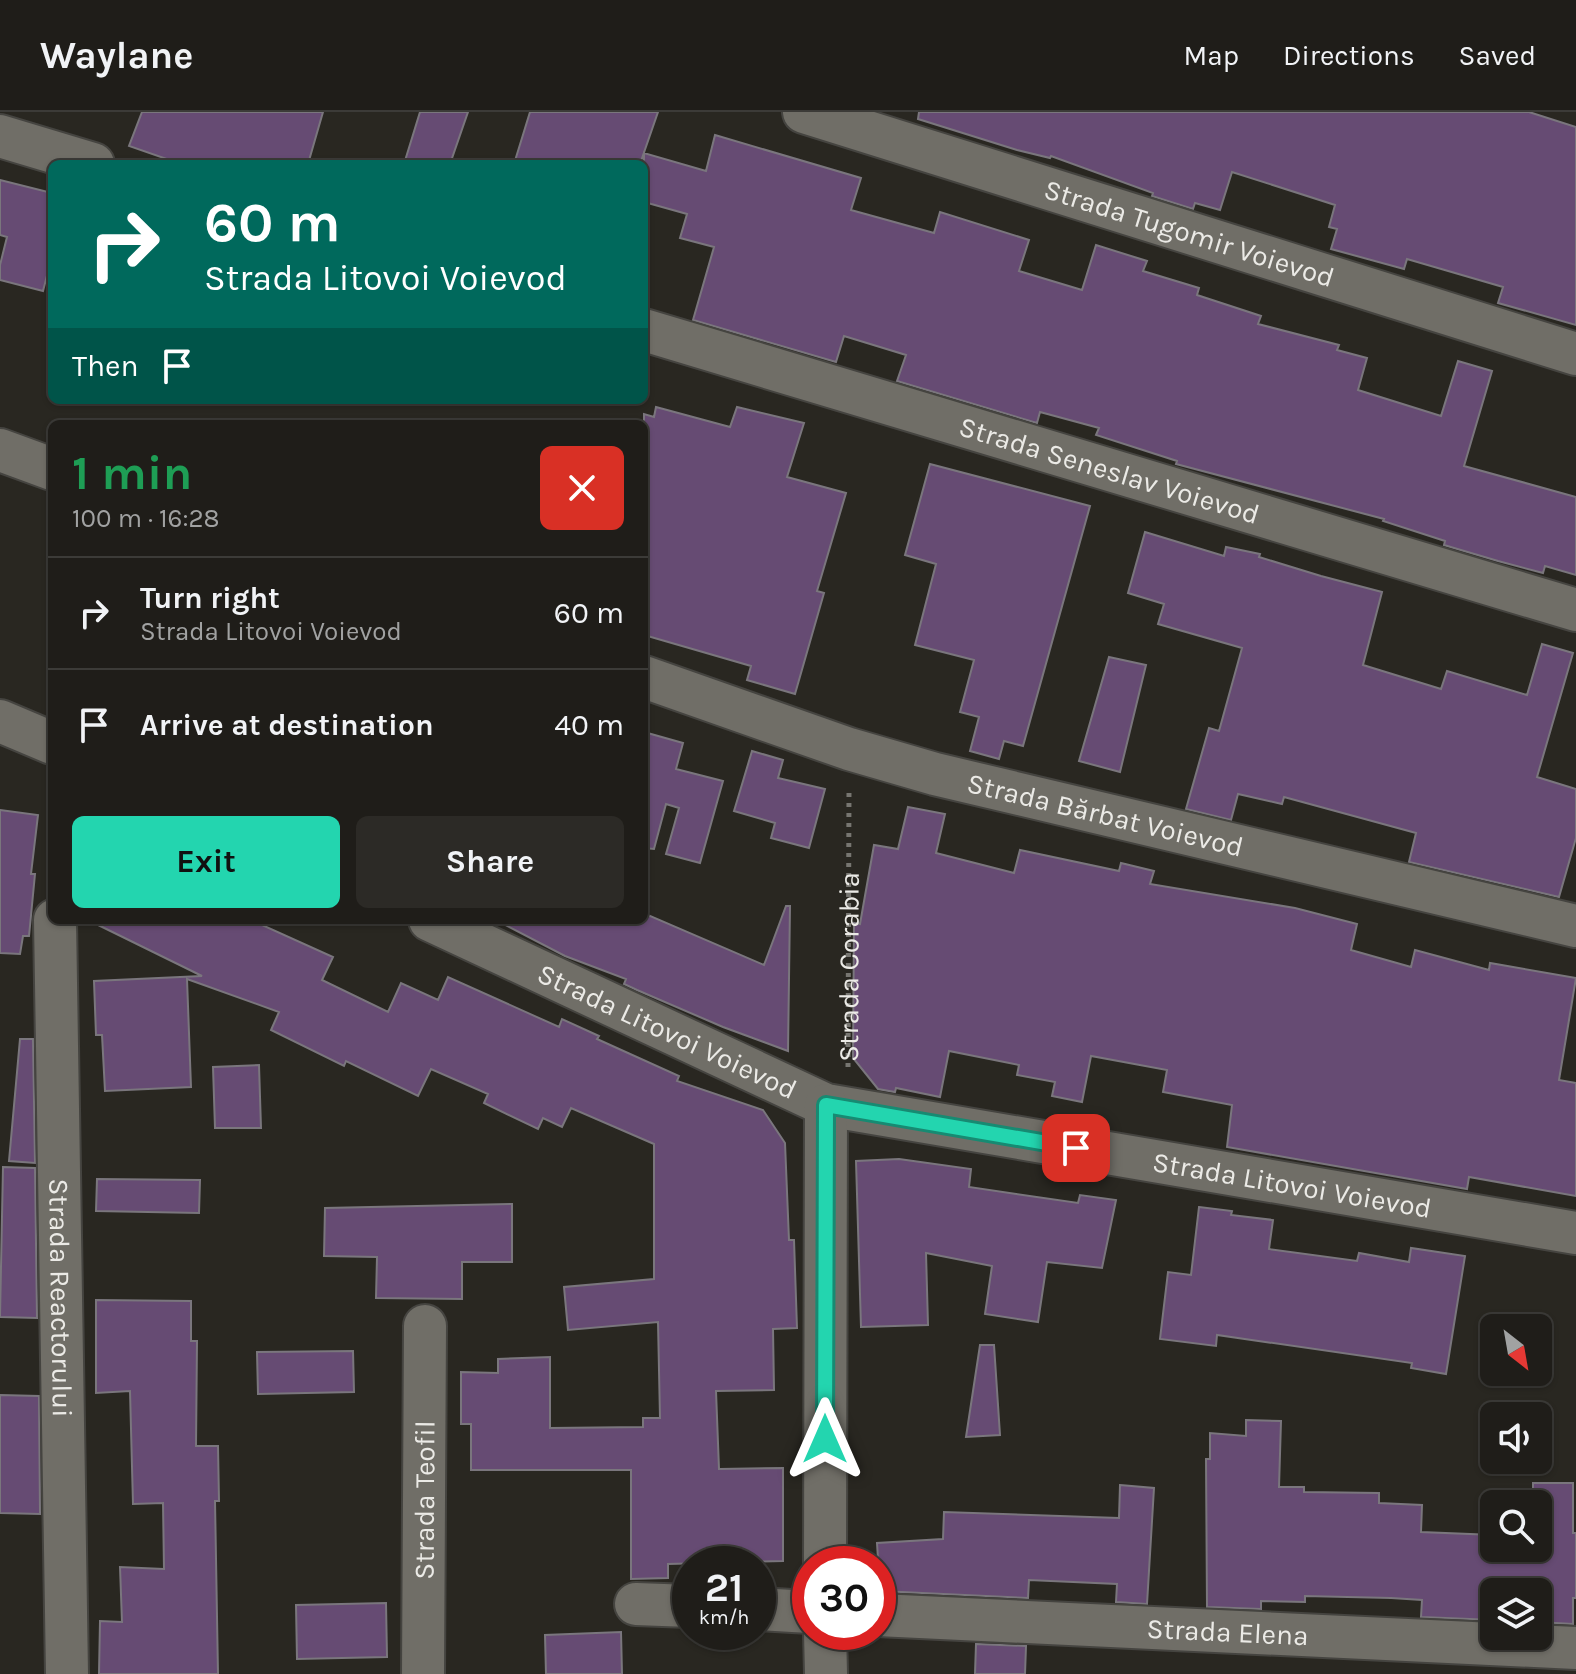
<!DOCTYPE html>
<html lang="en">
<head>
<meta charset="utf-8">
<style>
  :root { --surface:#1f1d19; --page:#2c2a26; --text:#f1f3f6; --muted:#a1a2a2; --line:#3c3b38; --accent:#23d5af }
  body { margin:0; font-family:Karla,sans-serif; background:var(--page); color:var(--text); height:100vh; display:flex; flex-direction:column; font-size:30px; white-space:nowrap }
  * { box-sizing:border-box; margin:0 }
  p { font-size:26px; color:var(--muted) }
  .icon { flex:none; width:44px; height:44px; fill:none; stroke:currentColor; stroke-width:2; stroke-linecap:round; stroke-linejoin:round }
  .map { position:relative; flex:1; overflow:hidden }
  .drawer { position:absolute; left:48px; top:308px; width:600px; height:504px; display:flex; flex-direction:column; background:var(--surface); border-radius:12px; box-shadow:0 2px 6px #0004,0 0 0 2px var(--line) }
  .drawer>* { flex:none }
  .hud { position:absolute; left:48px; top:48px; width:600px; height:244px; border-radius:12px; box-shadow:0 2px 6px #0004,0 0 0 2px var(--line); background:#00695c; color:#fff; overflow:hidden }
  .needle { width:52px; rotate:149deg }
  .fabs { position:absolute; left:1480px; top:1202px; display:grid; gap:16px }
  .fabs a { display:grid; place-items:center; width:72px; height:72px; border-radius:12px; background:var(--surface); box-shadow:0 2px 6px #0004,0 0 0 2px var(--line); font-size:40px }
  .speed { position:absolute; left:672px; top:1434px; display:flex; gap:16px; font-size:40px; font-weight:700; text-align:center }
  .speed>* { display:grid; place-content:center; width:104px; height:104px; border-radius:50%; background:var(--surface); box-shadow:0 2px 6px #0004,0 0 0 2px var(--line); line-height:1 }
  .speed small { font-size:20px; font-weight:400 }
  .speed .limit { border:12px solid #d22; background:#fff; color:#111 }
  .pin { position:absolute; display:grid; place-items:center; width:68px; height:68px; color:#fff; margin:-34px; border-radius:16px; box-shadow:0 4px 12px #0006 }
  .me { position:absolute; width:88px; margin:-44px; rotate:0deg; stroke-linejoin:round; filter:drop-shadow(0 0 6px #0008) }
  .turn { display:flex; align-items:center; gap:28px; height:168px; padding:0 24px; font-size:36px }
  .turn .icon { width:104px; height:104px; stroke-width:2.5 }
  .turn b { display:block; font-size:56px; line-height:68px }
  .then { display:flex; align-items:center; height:76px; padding:0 24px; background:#0003; gap:16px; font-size:30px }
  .round { display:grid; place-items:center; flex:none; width:84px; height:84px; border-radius:12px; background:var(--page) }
  .overview { display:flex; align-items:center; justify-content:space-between; height:136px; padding:0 24px }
  h1 { font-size:48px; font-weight:700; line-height:60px; color:#1e9e55 }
  .cta { display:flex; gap:16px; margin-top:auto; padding:16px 24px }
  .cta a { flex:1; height:92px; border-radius:12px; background:var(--accent); color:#111; font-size:32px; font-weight:700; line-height:92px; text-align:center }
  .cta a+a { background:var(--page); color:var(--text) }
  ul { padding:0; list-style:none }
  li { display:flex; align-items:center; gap:24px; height:112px; padding:0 24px; border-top:2px solid var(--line) }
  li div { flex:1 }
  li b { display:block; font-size:30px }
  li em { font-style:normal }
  header { display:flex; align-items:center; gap:48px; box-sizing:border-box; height:112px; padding:0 40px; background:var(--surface); border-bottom:2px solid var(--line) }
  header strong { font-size:38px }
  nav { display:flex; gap:44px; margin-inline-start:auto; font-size:28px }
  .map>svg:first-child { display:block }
  .building { fill:#664b73; stroke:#7a767d; stroke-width:2 }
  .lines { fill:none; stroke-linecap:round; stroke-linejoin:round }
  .street-casing { stroke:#454440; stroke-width:46 }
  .path { stroke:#777671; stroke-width:5; stroke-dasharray:4 6; stroke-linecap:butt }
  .street { stroke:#706e67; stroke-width:42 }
  .route-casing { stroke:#178a72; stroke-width:20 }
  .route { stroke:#23d5af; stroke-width:14 }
  .labels { text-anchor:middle; stroke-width:6; stroke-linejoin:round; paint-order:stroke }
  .street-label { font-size:28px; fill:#ebeae6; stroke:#292721 }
</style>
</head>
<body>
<header>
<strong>Waylane</strong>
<nav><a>Map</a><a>Directions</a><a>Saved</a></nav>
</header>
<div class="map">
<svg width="1576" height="1562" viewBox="0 0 1576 1562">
  <rect width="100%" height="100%" fill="#292721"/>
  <path class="building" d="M142,0H323L308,52H181L129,34Z
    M420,0H468L450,52H404Z
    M530,0H658L640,52H514Z
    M919,0H1529L1576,15V213L1498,191L1503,175L1407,147L1404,157L1331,137L1337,117L1329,115L1335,93L1232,60L1220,98L1195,91L1193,97L1152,84L1153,81L1051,44L1050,46L1017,38L918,7Z
    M715,23L861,66L851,98L934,121L940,100L1029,128L1019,159L1082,178L1096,133L1147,149L1143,159L1199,176L1197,183L1261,204L1258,212L1339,233L1337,238L1367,246L1358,278L1441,304L1458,249L1492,259L1464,354L1576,385V463L1545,454L1543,461L1498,449L1444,433L1445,429L1383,409L1384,407L1176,352L1177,349L1096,323L1099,316L1040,300L1037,311L897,269L906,243L844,224L836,250L693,208L714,135L680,126L687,102L644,90V41L706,59Z
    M0,68L52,81V144L43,179L0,168V153L7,125L0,123Z
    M656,295L730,315L737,295L804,311L787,365L846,381L817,479L824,481L795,582L747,568L751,554L644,523V302L654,305Z
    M930,352L1090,394L1023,634L1004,629L999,647L970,639L979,605L960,600L974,548L915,533L936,452L905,443Z
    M1145,420L1224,444L1226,435L1260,442L1259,445L1321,464L1382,480L1363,553L1441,577L1447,559L1527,583L1542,532L1573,541L1537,665L1576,677V726L1559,785L1409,750L1416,721L1284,685L1282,692L1238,682L1231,708L1186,697L1209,616L1219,619L1242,536L1158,512L1164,492L1128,481Z
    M1109,545L1146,553L1120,660L1079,649Z
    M644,620L683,631L676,657L723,669L700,751L666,742L679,696L666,692L654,737L644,736Z
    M752,639L783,648L778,666L825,677L809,736L771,726L775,711L734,699Z
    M908,695L945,702L936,741L1014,761L1020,738L1119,759L1121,751L1154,759L1150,772L1295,796L1357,812L1351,838L1411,855L1415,838L1489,858L1490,851L1576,866L1559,968L1576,971V1084L1469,1065L1467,1077L1227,1035L1232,993L1163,980L1167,958L1091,944L1082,990L1052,984L1055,970L1017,963L1019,953L949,939L940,985L896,976L895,980L878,977L853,946L854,811L860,812L874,733L898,737Z
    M0,698L38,703L31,762H35L29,824H23L20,842L0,841Z
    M786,794H790L788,939L723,915L637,878L624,872L626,867L565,844L496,808H646L648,803L764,853Z
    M88,808H251L333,845L322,868L388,900L401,871L438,888L448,865L559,915L562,907L599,924L597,927L679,964L677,969L763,998L785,1031L789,1128H794L797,1216L773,1217L774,1278L716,1279L719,1357L783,1356V1449L668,1452V1466L631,1467V1358H471V1312H461V1260L498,1261V1247L550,1245V1316L643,1315V1306H660L658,1210L568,1218L564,1175L654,1167V1032L571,996L562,1015L543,1006L538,1017L484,991L488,982L431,957L418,984L346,949L344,954L271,918L279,900L187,867L191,975L105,979L102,923H96L94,869L202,864Z
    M20,927H33L35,1051L9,1049Z
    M259,953L261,1016H215L213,955Z
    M899,1047L971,1057L969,1075L1078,1091L1080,1083L1116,1088L1102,1156L1047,1150L1038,1210L985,1202L992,1154L926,1141L928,1213L861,1215L856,1049Z
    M3,1055L35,1056L37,1206L0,1205Z
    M97,1067L200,1068L199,1101L96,1099Z
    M512,1092V1150H462V1187L376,1186L377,1145L324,1144L325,1096Z
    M1199,1095L1232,1099L1231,1103L1273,1108L1269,1137L1357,1149L1359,1141L1409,1150L1411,1136L1465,1144L1446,1262L1411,1256L1412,1251L1217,1223L1216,1234L1160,1227L1168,1160L1191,1163Z
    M96,1188L191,1189V1229H197L196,1334H218L219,1389H215L218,1562H99L100,1509L122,1510L120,1455L164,1457L163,1391L133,1392L130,1279L96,1281Z
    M980,1233H994L1000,1323L966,1325Z
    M353,1239L354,1280L258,1282L257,1240Z
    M0,1283L39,1284L40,1402L0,1401Z
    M1246,1308L1281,1309L1279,1375H1304V1380L1379,1381V1391L1422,1393L1421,1420L1494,1423V1436H1538V1392H1533V1371H1573V1421H1576V1486H1573V1512L1538,1510V1480H1494V1508L1421,1505L1422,1488L1391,1486L1305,1484V1490L1261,1489V1497L1207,1495L1206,1347H1210V1321L1246,1324Z
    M1120,1373L1154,1376L1147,1492L1116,1490L1117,1472L1029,1468L1028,1486L880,1479L877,1431L943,1427L944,1400L1119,1406Z
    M386,1491L387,1545L297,1547L296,1493Z
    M621,1520L622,1562H546L545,1523Z
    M976,1532L1026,1534L1025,1562H975Z"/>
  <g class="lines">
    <g class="street-casing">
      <g id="street">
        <path id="s2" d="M804,0L1576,242"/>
        <path d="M0,24L93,52"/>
        <path id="s3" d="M644,218L1576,498"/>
        <path d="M0,338L52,357"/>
        <path id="s4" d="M644,565L849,637L935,662L1576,814"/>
        <path d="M0,609L52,631"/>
        <path id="s5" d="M55,808L67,1562"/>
        <path id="s6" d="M430,808L826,993L1576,1121"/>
        <path d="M825,1452L826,993"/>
        <path d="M636,1492L690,1494"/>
        <path d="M758,1497L810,1500"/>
        <path id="s7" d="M878,1503L1576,1536"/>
        <path d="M825,1520L826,1562"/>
        <path id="s8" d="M423,1562L425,1214"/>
      </g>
    </g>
    <path class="path" id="s1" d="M848,955L849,677"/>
    <use href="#street" class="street"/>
  </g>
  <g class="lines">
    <g class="route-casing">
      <path id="route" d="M825,1327L826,993L1076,1036"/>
    </g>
    <use href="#route" class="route"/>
  </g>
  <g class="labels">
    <g class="street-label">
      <text dy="10" stroke="none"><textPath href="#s2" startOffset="404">Strada Tugomir Voievod</textPath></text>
      <text dy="10" stroke="none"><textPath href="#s3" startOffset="486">Strada Seneslav Voievod</textPath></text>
      <text dy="10" stroke="none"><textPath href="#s4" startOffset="482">Strada Bărbat Voievod</textPath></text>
      <text dy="10" stroke="none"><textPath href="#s1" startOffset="100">Strada Corabia</textPath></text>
      <text dy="10" stroke="none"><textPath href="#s6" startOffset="262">Strada Litovoi Voievod</textPath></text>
      <text dy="10" stroke="none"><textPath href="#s6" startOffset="910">Strada Litovoi Voievod</textPath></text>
      <text dy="10" stroke="none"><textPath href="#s5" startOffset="378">Strada Reactorului</textPath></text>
      <text dy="10" stroke="none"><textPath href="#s8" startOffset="174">Strada Teofil</textPath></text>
      <text dy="10" stroke="none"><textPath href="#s7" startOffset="350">Strada Elena</textPath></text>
    </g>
  </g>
</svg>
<div class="fabs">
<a><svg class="needle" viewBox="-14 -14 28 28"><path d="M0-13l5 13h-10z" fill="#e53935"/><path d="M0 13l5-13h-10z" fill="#a1a2a2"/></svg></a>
<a><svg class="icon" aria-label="sound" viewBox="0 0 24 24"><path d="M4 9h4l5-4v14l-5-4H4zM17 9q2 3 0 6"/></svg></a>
<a><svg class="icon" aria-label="search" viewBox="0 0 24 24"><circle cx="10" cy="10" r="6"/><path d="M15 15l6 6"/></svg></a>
<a><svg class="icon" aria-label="layers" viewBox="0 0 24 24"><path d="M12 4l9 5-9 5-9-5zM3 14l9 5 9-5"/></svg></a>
</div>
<div class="speed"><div>21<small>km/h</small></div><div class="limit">30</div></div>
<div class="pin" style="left:1076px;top:1036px;background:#d93025"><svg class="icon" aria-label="arrive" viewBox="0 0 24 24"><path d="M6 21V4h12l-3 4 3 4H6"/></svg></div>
<svg class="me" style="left:825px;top:1327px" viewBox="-20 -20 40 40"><path d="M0-17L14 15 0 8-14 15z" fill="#23d5af" stroke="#fff" stroke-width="4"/></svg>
<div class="hud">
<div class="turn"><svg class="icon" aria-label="right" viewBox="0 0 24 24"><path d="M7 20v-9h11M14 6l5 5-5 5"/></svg><div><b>60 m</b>Strada Litovoi Voievod</div></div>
<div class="then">Then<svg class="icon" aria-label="arrive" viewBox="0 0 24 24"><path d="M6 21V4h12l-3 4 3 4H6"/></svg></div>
</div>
<section class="drawer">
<div class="overview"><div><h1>1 min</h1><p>100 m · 16:28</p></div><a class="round" style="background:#d93025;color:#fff"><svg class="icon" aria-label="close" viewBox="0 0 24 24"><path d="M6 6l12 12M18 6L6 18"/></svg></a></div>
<ul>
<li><svg class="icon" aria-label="right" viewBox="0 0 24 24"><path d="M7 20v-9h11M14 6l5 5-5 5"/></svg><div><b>Turn right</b><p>Strada Litovoi Voievod</p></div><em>60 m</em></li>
<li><svg class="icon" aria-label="arrive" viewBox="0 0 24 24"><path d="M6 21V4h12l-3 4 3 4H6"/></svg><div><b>Arrive at destination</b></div><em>40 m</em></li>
</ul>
<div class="cta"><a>Exit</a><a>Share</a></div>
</section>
</div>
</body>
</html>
